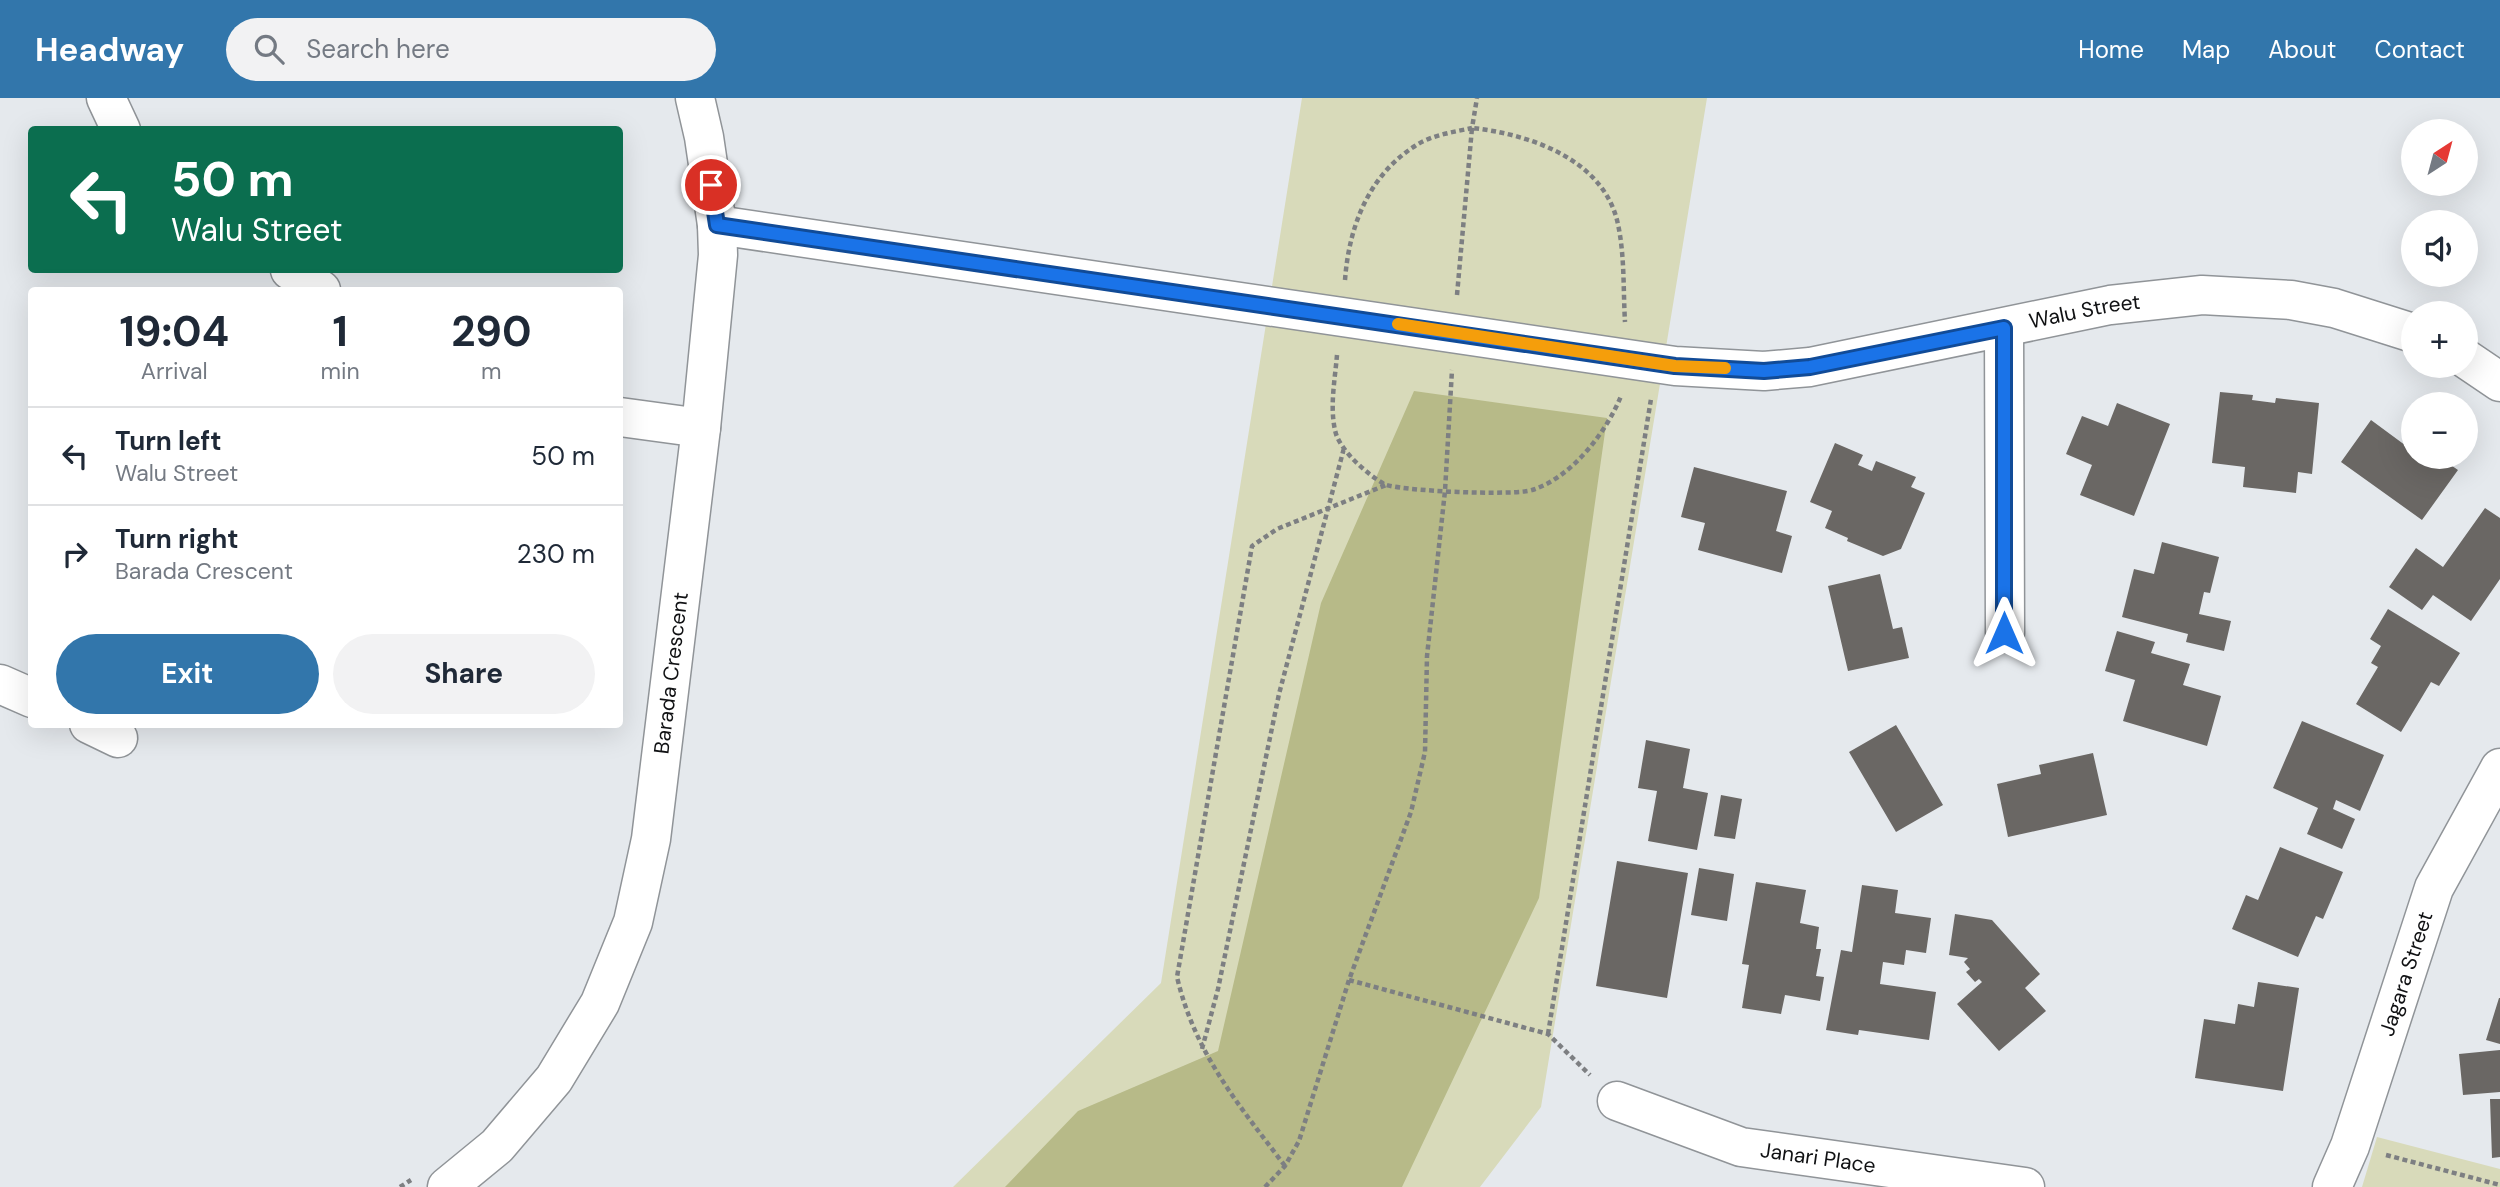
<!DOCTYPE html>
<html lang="en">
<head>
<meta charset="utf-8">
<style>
  :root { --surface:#fff; --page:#f2f2f3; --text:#1f2937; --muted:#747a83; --line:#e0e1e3; --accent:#3276ab }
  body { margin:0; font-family:"DM Sans",sans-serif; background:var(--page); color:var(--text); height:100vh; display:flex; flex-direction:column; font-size:26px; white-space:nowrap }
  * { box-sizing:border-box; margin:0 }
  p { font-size:23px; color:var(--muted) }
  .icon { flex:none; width:38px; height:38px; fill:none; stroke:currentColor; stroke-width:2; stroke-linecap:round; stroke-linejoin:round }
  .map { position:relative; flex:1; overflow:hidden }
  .panel { position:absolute; left:28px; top:189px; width:595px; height:441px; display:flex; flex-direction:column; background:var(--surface); border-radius:7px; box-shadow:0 7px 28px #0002 }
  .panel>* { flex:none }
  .top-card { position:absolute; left:28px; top:28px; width:595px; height:147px; border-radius:7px; box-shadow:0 7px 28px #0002; background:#0b6e4f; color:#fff; overflow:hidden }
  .needle { width:46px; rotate:36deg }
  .tools { position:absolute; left:2401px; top:21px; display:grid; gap:14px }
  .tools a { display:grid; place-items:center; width:77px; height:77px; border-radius:50%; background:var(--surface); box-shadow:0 7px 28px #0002; font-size:35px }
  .pin { position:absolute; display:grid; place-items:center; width:60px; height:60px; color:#fff; margin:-30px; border:4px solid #fff; border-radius:50%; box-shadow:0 2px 7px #0007 }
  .me { position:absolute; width:77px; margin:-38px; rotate:0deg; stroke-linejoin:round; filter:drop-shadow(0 0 5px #0008) }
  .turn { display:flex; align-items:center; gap:24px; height:147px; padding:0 28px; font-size:32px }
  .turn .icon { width:91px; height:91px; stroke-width:2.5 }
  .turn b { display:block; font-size:49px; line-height:60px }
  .eta { display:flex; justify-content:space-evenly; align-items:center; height:119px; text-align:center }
  .eta b { font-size:42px; font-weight:700; line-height:49px }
  .action { display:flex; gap:14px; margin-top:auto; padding:14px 28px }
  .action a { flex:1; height:80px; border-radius:42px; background:var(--accent); color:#fff; font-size:28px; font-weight:700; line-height:80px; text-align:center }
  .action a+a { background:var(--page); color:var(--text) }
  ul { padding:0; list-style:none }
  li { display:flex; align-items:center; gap:21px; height:98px; padding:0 28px; border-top:2px solid var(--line) }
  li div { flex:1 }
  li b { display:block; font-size:26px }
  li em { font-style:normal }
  header { display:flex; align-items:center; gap:42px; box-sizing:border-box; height:98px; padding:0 35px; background:var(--accent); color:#fff }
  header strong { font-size:33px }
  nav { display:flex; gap:38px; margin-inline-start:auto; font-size:24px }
  .search { width:490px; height:63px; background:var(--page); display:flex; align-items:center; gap:18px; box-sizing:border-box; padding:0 24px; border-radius:38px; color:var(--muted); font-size:26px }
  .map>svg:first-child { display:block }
  .green { fill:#d8daba }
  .forest { fill:#b7ba88 }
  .building { fill:#6a6764 }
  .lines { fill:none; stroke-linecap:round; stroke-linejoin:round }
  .minor-casing { stroke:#909498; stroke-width:41 }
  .path { stroke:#7d7f82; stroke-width:4.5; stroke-dasharray:5 3.5; stroke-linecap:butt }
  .minor { stroke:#fff; stroke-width:38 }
  .route-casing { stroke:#114b97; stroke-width:18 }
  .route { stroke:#1a73e8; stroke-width:12 }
  .slow { stroke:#f59e0b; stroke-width:12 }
  .labels { text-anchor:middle; stroke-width:6; stroke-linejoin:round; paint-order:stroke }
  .street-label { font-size:21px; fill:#101113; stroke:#f3f7fa }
</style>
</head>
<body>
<header>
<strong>Headway</strong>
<div class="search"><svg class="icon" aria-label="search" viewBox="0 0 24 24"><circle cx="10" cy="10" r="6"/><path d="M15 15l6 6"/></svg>Search here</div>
<nav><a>Home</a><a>Map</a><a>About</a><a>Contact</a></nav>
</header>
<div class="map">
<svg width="2500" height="1089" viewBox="0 0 2500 1089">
  <rect width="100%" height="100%" fill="#e5e9ed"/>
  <path class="green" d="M1302,0H1707L1541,1009L1480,1089H953L1161,885Z
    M2377,1039L2500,1071V1089H2362Z"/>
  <path class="forest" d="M1414,293L1607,320L1539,800L1402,1089H1005L1078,1013L1218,953L1321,505Z"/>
  <path class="building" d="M2220,294L2253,297L2252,302L2275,305L2276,300L2319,305L2312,376L2298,374L2296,395L2243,389L2245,369L2212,365Z
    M2117,305L2170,326L2134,418L2080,397L2092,367L2066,356L2082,318L2108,328Z
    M2371,322L2413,353V359H2439L2458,372L2422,422L2341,364Z
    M1835,345L1863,357L1858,367L1872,373L1876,363L1916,379L1911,389L1925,395L1901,451L1883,458L1847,443L1848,440L1825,430L1832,413L1810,404Z
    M1694,369L1787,393L1776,433L1792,438L1782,475L1698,452L1705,425L1681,419Z
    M2485,410L2500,420V481L2471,523L2433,497L2422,512L2389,489L2416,450L2443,469Z
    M2162,444L2219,459L2210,495L2204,494L2199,516L2231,523L2224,553L2186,544L2188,536L2122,519L2134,471L2154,476Z
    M1880,476L1893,531L1902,529L1909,560L1848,573L1828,488Z
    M2388,511L2460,555L2439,588L2431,584L2401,634L2356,606L2378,569L2371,565L2381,548L2370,541Z
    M2117,533L2155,544L2151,555L2190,566L2183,587L2221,598L2207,648L2123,623L2135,582L2105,573Z
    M2302,623L2384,657L2360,713L2336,702L2333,711L2355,721L2342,751L2307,736L2318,710L2273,690Z
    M1896,627L1943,707L1896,734L1849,654Z
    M1646,642L1690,651L1683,690L1708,695L1697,752L1648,743L1657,693L1638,690Z
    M2093,655L2107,717L2008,739L1997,686L2041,676L2039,667Z
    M1721,697L1742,701L1735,741L1714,738Z
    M2280,749L2343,774L2323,821L2316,818L2298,859L2232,831L2246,797L2258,802Z
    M1617,763L1688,775L1667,900L1596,888Z
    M1699,770L1734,776L1727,823L1691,817Z
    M1756,784L1806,792L1800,825L1819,829L1816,851H1821L1816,878L1824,879L1820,903L1785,897L1781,916L1742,910L1749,867L1742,866Z
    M1862,787L1898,792L1895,815L1931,820L1926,855L1906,852L1904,867L1883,864L1880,886L1936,894L1929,942L1859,932L1858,937L1826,932L1841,852L1852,854Z
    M1955,816L1992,822L2040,876L2025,890L2046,913L1999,953L1957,906L1982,884L1979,881L1975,884L1966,874L1970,871L1964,864L1968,860L1949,857Z
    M2258,884L2299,890L2283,993L2195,980L2204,921L2235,926L2238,906L2254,909Z
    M2499,900H2500V946L2486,942Z
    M2500,952V994L2463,997L2459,956Z
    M2490,1001H2500V1059L2492,1060Z"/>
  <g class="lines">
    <g class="minor-casing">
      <g id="minor">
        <path d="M106,0L121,32"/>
        <path id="s1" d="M717,127L1675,268L1764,273L1810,269L2110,207L2202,197L2291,202L2334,210L2413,235"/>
        <path d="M290,172L321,192"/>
        <path d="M2004,230L2005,535"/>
        <path d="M2466,261L2500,284"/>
        <path d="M620,319L701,330"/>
        <path d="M0,586L32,600"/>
        <path d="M89,626L118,640"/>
        <path id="s2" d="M1617,1003L1741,1049L2025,1089"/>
        <path id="s3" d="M447,1089L497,1048L554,981L600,905L633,824L651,741L701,330L718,157L717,127L704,39L695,0"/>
        <path id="s4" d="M2332,1089L2350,1048L2434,790L2500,670"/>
      </g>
    </g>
    <path class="path" d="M1345,182C1349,129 1368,78 1415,48C1431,37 1454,34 1472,30L1477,0
      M1457,197L1472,30C1528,36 1601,60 1617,122C1625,155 1623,191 1625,224
      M1337,257C1335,282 1329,311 1336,336C1342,354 1367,376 1384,386C1397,393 1515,398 1532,392C1571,380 1606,335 1621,298
      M1349,882L1548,936L1590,977
      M1548,936L1651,301
      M1202,951L1218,891L1279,596L1344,350
      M2386,1057L2500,1087
      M1285,1068C1239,1007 1195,956 1177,879L1252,448L1277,431L1386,387
      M400,1089L411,1082
      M1265,1089L1285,1068L1299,1043L1349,882L1411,714L1425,654L1427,558L1445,393L1452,272"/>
    <use href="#minor" class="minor"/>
  </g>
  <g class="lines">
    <g class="route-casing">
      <path id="route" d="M711,87L717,127L1675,268L1764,273L1810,269L2004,230V535"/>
    </g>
    <use href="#route" class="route"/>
    <path class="slow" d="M1398,226L1675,268L1725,270"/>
  </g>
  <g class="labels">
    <g class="street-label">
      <text dy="7" stroke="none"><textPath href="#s1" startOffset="1384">Walu Street</textPath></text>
      <text dy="7" stroke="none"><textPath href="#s3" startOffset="581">Barada Crescent</textPath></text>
      <text dy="7" stroke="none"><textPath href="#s4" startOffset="226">Jagara Street</textPath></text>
      <text dy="7" stroke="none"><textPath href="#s2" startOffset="210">Janari Place</textPath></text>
    </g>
  </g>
</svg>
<div class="tools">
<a><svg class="needle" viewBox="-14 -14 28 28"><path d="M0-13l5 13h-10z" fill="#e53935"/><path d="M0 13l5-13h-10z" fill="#747a83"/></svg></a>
<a><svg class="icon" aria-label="sound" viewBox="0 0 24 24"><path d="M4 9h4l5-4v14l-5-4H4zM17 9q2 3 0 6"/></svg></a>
<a>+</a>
<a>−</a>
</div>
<div class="pin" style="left:711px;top:87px;background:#d93025"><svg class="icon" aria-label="arrive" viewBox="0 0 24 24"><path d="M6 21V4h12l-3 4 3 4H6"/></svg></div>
<svg class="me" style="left:2004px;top:535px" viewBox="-20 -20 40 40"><path d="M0-17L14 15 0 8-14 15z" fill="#1a73e8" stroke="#fff" stroke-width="4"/></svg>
<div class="top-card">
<div class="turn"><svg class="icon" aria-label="left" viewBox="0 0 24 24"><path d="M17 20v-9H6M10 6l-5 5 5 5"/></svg><div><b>50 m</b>Walu Street</div></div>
</div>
<section class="panel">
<div class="eta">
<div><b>19:04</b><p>Arrival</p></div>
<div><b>1</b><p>min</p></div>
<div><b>290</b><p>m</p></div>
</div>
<ul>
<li><svg class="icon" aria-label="left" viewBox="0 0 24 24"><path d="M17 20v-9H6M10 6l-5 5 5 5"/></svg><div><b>Turn left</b><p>Walu Street</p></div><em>50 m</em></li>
<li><svg class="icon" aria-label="right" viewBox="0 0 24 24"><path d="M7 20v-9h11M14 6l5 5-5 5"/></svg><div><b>Turn right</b><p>Barada Crescent</p></div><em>230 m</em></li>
</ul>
<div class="action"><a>Exit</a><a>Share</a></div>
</section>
</div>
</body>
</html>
